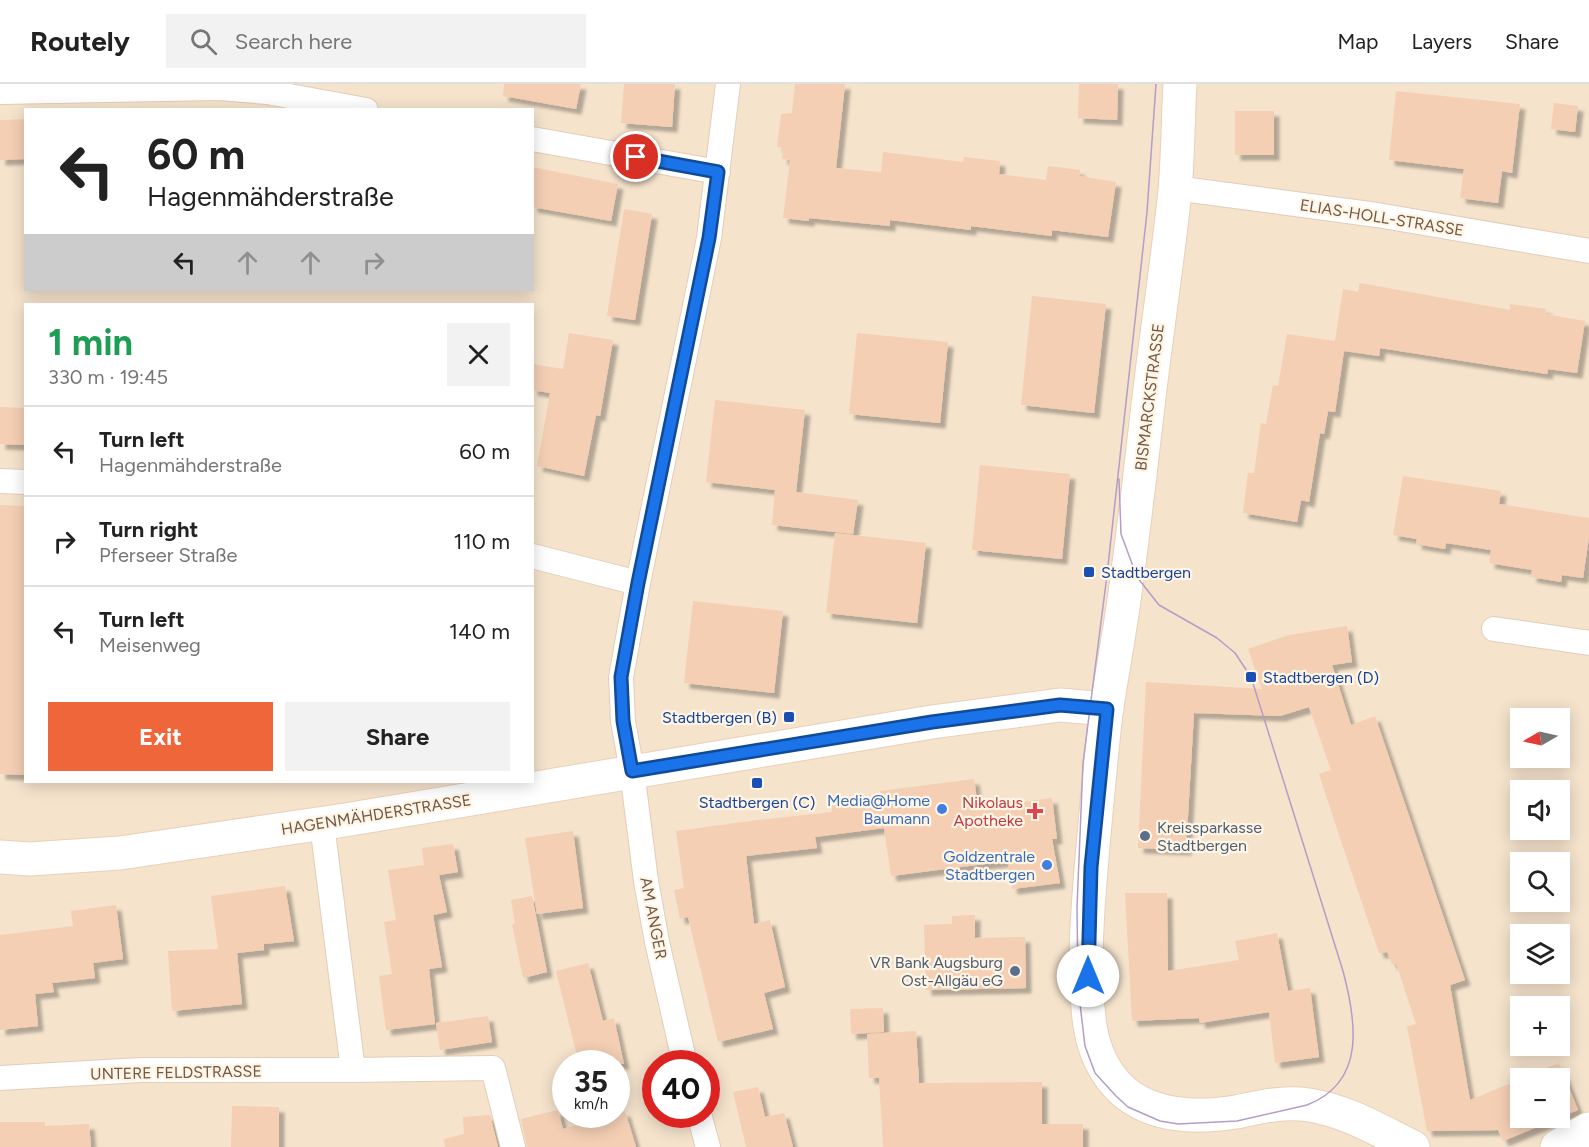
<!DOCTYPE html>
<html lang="en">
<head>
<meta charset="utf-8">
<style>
  :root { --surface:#fff; --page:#f2f2f2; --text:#222; --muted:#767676; --line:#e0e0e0; --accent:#f0663b }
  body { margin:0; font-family:Figtree,sans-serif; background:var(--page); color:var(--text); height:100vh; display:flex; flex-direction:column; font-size:22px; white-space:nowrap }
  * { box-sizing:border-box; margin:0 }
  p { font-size:20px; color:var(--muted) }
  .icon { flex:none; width:33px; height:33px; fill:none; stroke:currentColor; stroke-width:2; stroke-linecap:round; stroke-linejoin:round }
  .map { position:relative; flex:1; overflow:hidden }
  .side { position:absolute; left:24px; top:219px; width:510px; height:480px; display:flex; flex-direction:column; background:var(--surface); border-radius:0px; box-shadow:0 3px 15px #0003 }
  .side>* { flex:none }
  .guide { position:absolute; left:24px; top:24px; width:510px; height:183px; border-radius:0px; box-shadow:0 3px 15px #0003; background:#fff; color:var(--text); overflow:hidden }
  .needle { width:39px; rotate:261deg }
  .buttons { position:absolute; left:1510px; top:624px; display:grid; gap:12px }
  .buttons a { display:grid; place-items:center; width:60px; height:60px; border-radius:0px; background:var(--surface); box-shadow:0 3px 15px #0003; font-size:30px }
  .speed { position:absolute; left:552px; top:966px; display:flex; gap:12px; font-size:30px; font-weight:700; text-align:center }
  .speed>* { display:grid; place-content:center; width:78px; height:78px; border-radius:50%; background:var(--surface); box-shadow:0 3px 15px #0003; line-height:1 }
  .speed small { font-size:15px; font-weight:400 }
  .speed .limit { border:9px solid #d22; background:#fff; color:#111 }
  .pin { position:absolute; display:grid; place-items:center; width:51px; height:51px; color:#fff; margin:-26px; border:3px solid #fff; border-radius:50%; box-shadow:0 2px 6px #0007 }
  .me { position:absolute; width:66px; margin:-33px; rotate:0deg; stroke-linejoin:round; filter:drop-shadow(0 0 4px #0008) }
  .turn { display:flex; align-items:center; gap:21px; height:126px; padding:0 24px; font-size:27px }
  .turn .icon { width:78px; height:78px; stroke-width:2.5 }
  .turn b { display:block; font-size:42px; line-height:51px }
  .lanes { display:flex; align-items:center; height:57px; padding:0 24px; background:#0003; justify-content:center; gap:30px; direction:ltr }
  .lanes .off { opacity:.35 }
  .round { display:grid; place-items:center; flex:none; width:63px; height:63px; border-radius:0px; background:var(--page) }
  .headline { display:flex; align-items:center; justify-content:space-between; height:102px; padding:0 24px }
  h1 { font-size:36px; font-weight:700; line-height:45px; color:#1e9e55 }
  .cta { display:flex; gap:12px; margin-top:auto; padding:12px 24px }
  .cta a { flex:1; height:69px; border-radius:0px; background:var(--accent); color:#fff; font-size:24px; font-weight:700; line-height:69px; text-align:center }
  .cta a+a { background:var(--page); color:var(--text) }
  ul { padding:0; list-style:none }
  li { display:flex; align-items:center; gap:18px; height:90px; padding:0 24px; border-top:2px solid var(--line) }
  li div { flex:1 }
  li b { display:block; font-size:22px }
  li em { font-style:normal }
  header { display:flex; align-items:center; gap:36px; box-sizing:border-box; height:84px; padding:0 30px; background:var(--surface); border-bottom:2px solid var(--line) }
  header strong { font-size:28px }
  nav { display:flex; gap:33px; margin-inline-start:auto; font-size:21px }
  .search { width:420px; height:54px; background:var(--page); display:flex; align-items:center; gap:15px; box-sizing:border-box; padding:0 21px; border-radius:0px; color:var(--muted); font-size:22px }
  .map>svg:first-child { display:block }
  .residential { fill:#f5e3cc; fill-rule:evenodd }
  .building { fill:#f4cfb4; filter:url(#shadow) }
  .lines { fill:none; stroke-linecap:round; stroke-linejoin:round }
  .street-casing { stroke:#e2cdba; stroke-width:26 }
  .secondary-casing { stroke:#e9d0b9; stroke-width:35 }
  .street { stroke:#fff; stroke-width:24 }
  .secondary { stroke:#fff; stroke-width:33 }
  .tram { stroke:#b49dc6; stroke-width:1.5 }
  .route-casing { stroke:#114b97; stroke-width:15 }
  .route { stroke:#1a73e8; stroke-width:10 }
  .transit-dot { fill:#1a4fb4; stroke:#fff5e5; stroke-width:2 }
  .shop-dot { fill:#3f7fe0; stroke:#fff5e5; stroke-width:2 }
  .health-dot { fill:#e0444e; stroke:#fff5e5; stroke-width:2 }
  .service-dot { fill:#5c6f8a; stroke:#fff5e5; stroke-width:2 }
  .labels { text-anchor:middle; stroke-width:4.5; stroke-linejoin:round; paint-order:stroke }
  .street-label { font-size:16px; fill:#745745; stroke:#fff5e5 }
  .transit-label { font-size:16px; fill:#164399; stroke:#fff5e5; text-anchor:start }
  .shop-label { font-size:16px; fill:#366cbe; stroke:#fff5e5; text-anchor:end }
  .health-label { font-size:16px; fill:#be3a42; stroke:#fff5e5; text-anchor:end }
  .service-label { font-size:16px; fill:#4e5e75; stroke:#fff5e5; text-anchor:start }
</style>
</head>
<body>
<header>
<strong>Routely</strong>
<div class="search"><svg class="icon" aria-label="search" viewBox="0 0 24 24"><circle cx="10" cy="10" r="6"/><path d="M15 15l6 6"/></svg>Search here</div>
<nav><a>Map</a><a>Layers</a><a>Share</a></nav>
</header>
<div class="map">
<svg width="1589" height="1063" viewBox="0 0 1589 1063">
  <defs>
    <filter id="shadow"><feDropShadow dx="5.5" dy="5.5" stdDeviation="1.5" flood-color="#0004"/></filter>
  </defs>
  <rect width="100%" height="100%" fill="#fef2de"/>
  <path class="residential" d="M0,0H1589V1063H0ZM26,26H532V206H26ZM26,220H532V698H26ZM1521,634H1560V674H1521ZM1521,706H1560V746H1521ZM1521,778H1560V818H1521ZM1521,850H1560V890H1521ZM1521,922H1560V962H1521ZM566,980H616V1030H566ZM656,980H706V1030H656ZM1521,994H1560V1034H1521Z"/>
  <path class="building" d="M504,0H581L576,25L503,12Z
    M624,0H675L672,43L621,39Z
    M795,0H845L836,84L881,88L883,68L963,78L964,73L1000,77L999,90L1046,96L1048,82L1080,86L1079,92L1116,98L1108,153L1052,146V152L971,142V146L890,136V142L809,134V137L783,134L790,76L782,75L783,64L777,63L781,30L792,29Z
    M1079,0H1118L1117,36L1078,34Z
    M1396,7L1520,20L1512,89L1502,87L1498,119L1460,114L1464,85L1389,76Z
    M1554,19L1578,22L1575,48L1551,45Z
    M1235,27H1274V71H1235Z
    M26,35V75L0,76V36Z
    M532,83L618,100L611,137L532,123Z
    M624,125L652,130L635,236L607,232Z
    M1360,199L1510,226V220L1546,225L1545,230L1585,237L1577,289L1548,285L1547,290L1380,264L1379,272L1344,267L1335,328L1328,327L1324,350L1320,349L1309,418L1301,416L1297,438L1243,429L1248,389H1254L1261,339L1266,340L1273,301L1278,302L1287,250L1335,257L1343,205L1358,208Z
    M1032,212L1106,220L1094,329L1021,321Z
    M569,249L613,256L600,332L596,331L584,392L537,382L550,309L532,306V280L563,285Z
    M857,249L948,258L940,339L849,330Z
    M715,316L805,326L796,408L858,416L853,450L772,441L775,406L706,398Z
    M0,323L26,324V361L0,360Z
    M980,381L1070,390L1062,475L972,466Z
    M1403,392L1501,407L1499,420L1589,434V453L1583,494L1562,491L1561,498L1531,493L1532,486L1489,479L1491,466L1446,459L1445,465L1416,460L1417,455L1393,451Z
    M0,421L26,422V691L0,690Z
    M835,449L926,459L917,539L826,529Z
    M693,517L783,527L774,609L684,599Z
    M1347,542L1352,578L1332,581L1351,641L1375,632L1465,896L1450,901L1470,1016L1521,995V1034H1559L1503,1057L1498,1046L1427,1047L1407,942L1416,940L1396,879L1392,880L1387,868L1379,869L1341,757L1319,690L1331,686L1309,623L1280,632L1194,629L1186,766L1138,764L1146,598L1262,605L1248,565L1289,551Z
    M974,695L978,724L1052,714L1057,755H1052L1060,799L1012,805L1008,777L891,792L884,744L815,753L817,764L746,772L754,840L770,836L785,903L764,909L773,945L718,958L688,833L680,835L674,806L684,804L676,747L750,737L832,728L831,719L880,714V707Z
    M573,747L583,824L537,830L525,754Z
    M453,760L458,788L439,791L447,828L433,831L442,883L429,885L435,940L386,946L379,892L392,890L384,838L396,836L388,786L424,781L422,764Z
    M285,802L294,857L264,860V866L237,869L242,920L172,927L168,867L218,865L211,812Z
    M1125,809H1167L1168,887L1239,876L1235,857L1277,849L1288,907L1310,904L1319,973L1275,979L1269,928L1200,939L1199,934L1132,937Z
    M532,812L547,888L523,894L512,840H515L511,816Z
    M116,821L123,875L93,879L95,894L52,899L54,908L35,910L38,942L0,946V851L73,842L71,827Z
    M975,831V854L1025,853L1026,904L926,906L924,841L952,840V832Z
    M588,879L603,937L614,934L624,980H579L556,887Z
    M883,924L884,948L851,950L850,925Z
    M488,932L492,958L440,966L436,939Z
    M916,947L919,999L1042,998V1040H1083V1063H883L879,994H869L867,950Z
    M1559,979L1578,1026L1560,1033V994H1523Z
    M758,1003L765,1033L784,1029L793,1063H746L733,1008Z
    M232,1022L279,1023V1063H231Z
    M558,1026L563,1045L625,1027L636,1063H527L521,1035Z
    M490,1031L498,1063H445L444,1055L464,1050L463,1033Z
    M0,1038H45V1042L89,1040L91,1063H0Z"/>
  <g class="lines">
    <g class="street-casing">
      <path id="street" d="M0,8L219,4L267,8L366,26
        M532,55L718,88
        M1175,104L1377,131L1589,167
        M0,397L26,398
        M532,472L638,499
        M1494,545L1589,559
        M685,980L657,858L646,797L632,687L623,637L621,593L638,499L709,154L728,0
        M353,986L493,984L513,1063
        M0,994L141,986H353L322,740
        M699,1030L708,1063"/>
    </g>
    <g class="secondary-casing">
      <path id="secondary" d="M1180,0C1178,35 1178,71 1175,107C1168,173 1158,239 1150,305C1141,380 1133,456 1122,530C1117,563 1111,596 1106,629C1101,673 1097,718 1093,762C1088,821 1082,883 1090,942C1094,967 1103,988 1122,1006C1153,1034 1197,1034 1236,1028C1261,1023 1283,1017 1309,1021C1347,1027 1378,1046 1413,1063
        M0,773L30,775L120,769L345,736L932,638L1060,621L1107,625
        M1557,1063L1589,1045"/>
    </g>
    <use href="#street" class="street"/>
    <use href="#secondary" class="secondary"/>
    <path class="tram" d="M1119,395L1121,450L1137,493L1159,521L1217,554L1235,569L1251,593L1343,887C1356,936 1367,998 1307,1021L1237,1037L1178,1040L1160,1037L1128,1023L1116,1012L1095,989L1085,962L1078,903L1077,823L1083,679L1107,491L1147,128L1156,0"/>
  </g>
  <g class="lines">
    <g class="route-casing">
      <path id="route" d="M636,73L718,88L709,154L638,499L621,593L623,637L632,687L932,638L1060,621L1107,625L1091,783L1088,892"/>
    </g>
    <use href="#route" class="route"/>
  </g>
  <g class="transit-dot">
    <rect x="1083" y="482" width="12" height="12" rx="3"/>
    <rect x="1245" y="587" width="12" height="12" rx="3"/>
    <rect x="783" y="627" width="12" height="12" rx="3"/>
    <rect x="751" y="693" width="12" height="12" rx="3"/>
  </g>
  <g class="shop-dot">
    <circle cx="942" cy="725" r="6"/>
    <circle cx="1047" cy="781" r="6"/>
  </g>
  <path class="health-dot" d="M1032 718h6v6h6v6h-6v6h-6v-6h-6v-6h6z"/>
  <g class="service-dot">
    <circle cx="1145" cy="752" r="6"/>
    <circle cx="1015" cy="887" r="6"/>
  </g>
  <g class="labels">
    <g class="street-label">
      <text transform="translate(1382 133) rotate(9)" y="6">ELIAS-HOLL-STRASSE</text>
      <text transform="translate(1149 313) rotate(-83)" y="6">BISMARCKSTRASSE</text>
      <text transform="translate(376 730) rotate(-9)" y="6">HAGENMÄHDERSTRASSE</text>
      <text transform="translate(654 834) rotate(79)" y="6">AM ANGER</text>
      <text transform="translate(176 988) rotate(-1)" y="6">UNTERE FELDSTRASSE</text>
    </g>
    <g class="transit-label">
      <text x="1101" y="494">Stadtbergen</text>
      <text x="1263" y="599">Stadtbergen (D)</text>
      <text x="777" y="639" text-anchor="end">Stadtbergen (B)</text>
      <text x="757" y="724" text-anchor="middle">Stadtbergen (C)</text>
    </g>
    <g class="shop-label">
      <text x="930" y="722">Media@Home<tspan x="930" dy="18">Baumann</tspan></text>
      <text x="1035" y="778">Goldzentrale<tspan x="1035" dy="18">Stadtbergen</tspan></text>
    </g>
    <g class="health-label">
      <text x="1023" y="724">Nikolaus<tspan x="1023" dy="18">Apotheke</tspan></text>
    </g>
    <g class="service-label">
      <text x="1157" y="749">Kreissparkasse<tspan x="1157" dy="18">Stadtbergen</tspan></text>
      <text x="1003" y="884" text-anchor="end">VR Bank Augsburg<tspan x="1003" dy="18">Ost-Allgäu eG</tspan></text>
    </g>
  </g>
</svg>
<div class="buttons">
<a><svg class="needle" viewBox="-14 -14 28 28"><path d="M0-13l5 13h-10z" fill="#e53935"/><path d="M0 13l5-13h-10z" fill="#767676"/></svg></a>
<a><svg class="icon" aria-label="sound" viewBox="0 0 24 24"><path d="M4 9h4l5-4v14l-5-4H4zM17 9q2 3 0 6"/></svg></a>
<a><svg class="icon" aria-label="search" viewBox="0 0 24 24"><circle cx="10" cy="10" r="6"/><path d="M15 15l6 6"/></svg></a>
<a><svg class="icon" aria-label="layers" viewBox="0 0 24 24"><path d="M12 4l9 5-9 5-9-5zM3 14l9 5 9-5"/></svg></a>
<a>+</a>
<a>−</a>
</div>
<div class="speed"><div>35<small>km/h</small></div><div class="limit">40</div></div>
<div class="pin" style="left:636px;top:73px;background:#d93025"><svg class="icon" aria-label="arrive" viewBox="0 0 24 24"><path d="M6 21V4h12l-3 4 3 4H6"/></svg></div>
<svg class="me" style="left:1088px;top:892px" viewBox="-20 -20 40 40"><circle r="19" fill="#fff"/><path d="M0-13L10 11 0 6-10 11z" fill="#1a73e8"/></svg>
<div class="guide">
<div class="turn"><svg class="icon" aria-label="left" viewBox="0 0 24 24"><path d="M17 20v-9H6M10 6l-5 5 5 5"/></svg><div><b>60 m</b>Hagenmähderstraße</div></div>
<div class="lanes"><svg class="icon" aria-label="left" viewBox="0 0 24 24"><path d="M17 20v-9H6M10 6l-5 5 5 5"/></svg><svg class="icon off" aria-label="ahead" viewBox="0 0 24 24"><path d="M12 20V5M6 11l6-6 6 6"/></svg><svg class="icon off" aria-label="ahead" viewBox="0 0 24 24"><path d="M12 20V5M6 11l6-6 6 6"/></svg><svg class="icon off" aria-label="right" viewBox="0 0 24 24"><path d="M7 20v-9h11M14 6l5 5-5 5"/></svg></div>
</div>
<section class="side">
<div class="headline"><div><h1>1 min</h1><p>330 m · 19:45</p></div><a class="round"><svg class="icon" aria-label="close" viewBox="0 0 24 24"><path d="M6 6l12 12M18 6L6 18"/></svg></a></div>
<ul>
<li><svg class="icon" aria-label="left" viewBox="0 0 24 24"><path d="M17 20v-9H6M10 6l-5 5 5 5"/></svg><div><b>Turn left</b><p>Hagenmähderstraße</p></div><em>60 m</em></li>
<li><svg class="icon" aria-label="right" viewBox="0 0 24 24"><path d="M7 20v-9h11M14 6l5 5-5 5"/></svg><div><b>Turn right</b><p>Pferseer Straße</p></div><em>110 m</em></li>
<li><svg class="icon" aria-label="left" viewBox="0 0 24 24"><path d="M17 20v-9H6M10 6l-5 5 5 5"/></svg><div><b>Turn left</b><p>Meisenweg</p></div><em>140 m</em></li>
</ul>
<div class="cta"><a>Exit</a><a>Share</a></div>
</section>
</div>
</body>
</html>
